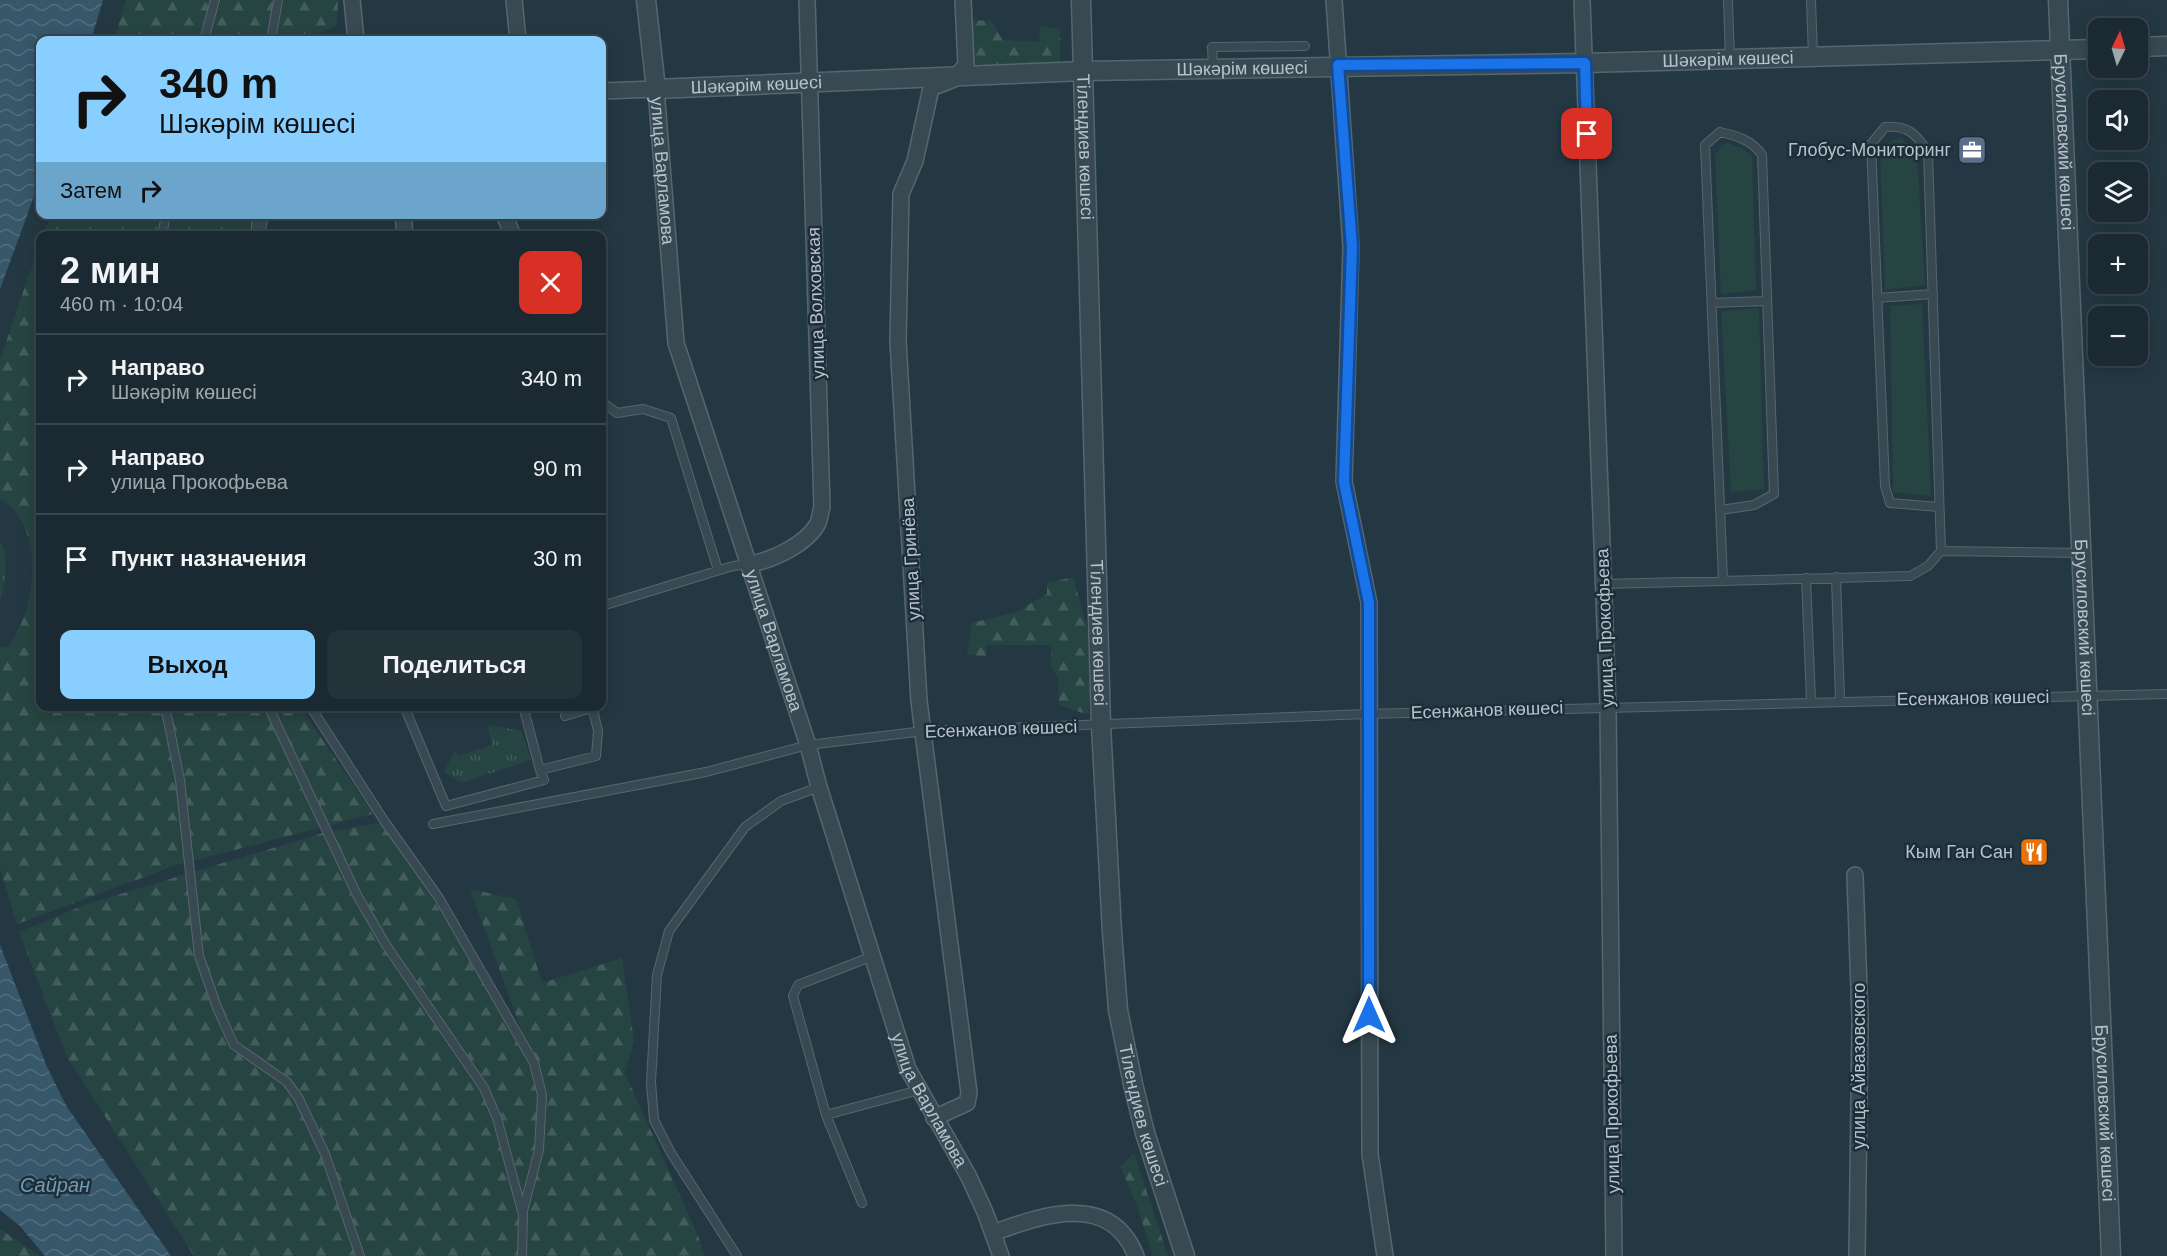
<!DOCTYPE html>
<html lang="ru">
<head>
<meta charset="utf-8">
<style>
  :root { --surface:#1b2a32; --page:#24323a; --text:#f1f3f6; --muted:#a0a7ac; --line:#39464d; --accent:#88cfff }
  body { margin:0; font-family:Arial,sans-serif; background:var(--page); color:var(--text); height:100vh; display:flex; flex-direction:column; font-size:22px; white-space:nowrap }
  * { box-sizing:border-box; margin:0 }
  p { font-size:20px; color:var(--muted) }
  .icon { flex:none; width:33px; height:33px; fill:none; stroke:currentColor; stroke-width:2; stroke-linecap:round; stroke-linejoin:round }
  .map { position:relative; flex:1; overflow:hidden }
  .panel { position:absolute; left:36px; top:231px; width:570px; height:480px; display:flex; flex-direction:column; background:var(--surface); border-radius:12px; box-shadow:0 3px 15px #0003,0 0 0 2px var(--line) }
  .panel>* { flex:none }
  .top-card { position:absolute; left:36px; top:36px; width:570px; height:183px; border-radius:12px; box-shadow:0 3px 15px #0003,0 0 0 2px var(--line); background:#88cfff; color:#111; overflow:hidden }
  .needle { width:39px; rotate:5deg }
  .tools { position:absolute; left:2088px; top:18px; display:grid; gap:12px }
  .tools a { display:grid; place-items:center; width:60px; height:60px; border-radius:12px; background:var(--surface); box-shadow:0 3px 15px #0003,0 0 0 2px var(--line); font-size:30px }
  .pin { position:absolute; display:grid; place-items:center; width:51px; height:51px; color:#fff; margin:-26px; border-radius:12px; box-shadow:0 3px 9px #0006 }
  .me { position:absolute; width:66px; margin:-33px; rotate:0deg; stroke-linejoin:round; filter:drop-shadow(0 0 4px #0008) }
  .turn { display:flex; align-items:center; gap:21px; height:126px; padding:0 24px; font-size:27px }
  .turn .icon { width:78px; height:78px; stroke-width:2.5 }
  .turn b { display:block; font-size:42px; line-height:51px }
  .then { display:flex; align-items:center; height:57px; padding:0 24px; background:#0003; gap:12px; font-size:22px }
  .round { display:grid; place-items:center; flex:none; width:63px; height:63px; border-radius:12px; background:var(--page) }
  .overview { display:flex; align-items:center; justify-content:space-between; height:102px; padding:0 24px }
  h1 { font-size:36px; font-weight:700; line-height:45px }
  .primary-button { display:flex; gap:12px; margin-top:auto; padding:12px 24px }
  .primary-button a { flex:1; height:69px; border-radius:12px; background:var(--accent); color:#111; font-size:24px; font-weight:700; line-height:69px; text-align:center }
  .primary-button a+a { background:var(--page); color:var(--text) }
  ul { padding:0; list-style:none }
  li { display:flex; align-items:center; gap:18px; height:90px; padding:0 24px; border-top:2px solid var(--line) }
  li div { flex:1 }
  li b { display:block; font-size:22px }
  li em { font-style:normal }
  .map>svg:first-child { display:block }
  .grass { fill:url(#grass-tufts) }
  .forest { fill:url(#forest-firs) }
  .park { fill:#264441 }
  .water { fill:url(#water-waves) }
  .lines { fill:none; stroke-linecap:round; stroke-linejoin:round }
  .service-casing { stroke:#566670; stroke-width:10 }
  .minor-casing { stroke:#566670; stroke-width:18 }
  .tertiary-casing { stroke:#566670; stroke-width:21 }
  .service { stroke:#384952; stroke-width:8 }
  .minor { stroke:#384952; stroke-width:15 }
  .tertiary { stroke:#384952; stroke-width:18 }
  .route-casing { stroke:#114b97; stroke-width:15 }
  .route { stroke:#1a73e8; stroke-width:10 }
  .labels { text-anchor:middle; stroke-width:5; stroke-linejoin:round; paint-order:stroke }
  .street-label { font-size:18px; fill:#b5c3cc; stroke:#1d2e38 }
  .poi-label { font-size:18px; fill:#b5c3cc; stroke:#1d2e38; text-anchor:end }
  .water-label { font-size:20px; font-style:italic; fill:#739bb2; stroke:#1d2e38 }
</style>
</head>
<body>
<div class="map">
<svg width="2167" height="1256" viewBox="0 0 2167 1256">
  <defs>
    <pattern id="grass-tufts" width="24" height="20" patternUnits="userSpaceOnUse" patternTransform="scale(1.5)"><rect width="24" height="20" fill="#264441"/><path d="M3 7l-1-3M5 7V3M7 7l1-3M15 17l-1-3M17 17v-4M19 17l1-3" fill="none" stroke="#435d5b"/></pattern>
    <pattern id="forest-firs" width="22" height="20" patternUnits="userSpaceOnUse" patternTransform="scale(1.5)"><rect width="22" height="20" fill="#264441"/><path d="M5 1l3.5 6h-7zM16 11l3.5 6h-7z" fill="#435d5b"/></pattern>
    <pattern id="water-waves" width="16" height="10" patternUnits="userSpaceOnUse" patternTransform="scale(1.5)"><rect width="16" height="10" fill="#37576b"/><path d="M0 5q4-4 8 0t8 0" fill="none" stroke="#526e7f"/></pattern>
  </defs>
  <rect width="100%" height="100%" fill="#243843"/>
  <path class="grass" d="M0,541C9,557 6,584 0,601Z
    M491,725L521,731L531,760L461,783L444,772L455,750L458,756L492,745L488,726Z"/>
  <path class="forest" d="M126,0H338L337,26L301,40H114Z
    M971,20L991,21L1003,40L1039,42L1040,26L1060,29V73L968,78Z
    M51,215H260L255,235L43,236Z
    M40,242V706L300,707L373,814L177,865L17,924L0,869V648L10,646C14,637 20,627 24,617C37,581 38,519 0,499V360Z
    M1073,577L1092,646L1089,715L1059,705L1058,679L1051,666V645H987L986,657L967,654L972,623L1016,612L1047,594V583Z
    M385,822L532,1059L470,889L516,899L542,983L622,958L634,1041L625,1073L699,1238L704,1256H194L67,1057L19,932L87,904L326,832Z
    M1134,1153L1168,1256H1153L1136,1203L1120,1167Z
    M0,1229L40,1256H0Z"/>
  <path class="park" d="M1901,137L1917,157L1925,285L1885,290L1880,147Z
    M1727,142L1752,154L1756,290L1721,294L1715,154Z
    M1922,304L1931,496L1893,492L1890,306Z
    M1759,308L1764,489L1731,492L1721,311Z"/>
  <path class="water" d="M0,0H103L91,40H40V180L0,289Z
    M0,945L47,1067L67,1107L171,1256H45L20,1226L0,1210Z"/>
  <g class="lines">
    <g class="service-casing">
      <path id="service" d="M1728,0L1730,58
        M1811,0L1813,56
        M204,40L215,0
        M271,40L278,0
        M1213,68L1212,47L1305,46
        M162,236L166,214
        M256,236V214
        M260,236L264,214
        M1877,298L1933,294
        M1712,303L1767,301
        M602,402L617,413L643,409L671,418L718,570
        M1939,507L1890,503L1885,486L1871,144L1885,127C1908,125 1916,134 1928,152L1941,551
        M1721,510L1754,505L1774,494L1762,155C1752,140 1737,136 1720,132L1705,145L1723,580
        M1836,577L1840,700
        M1806,578L1811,701
        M1603,584L1910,576L1928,566L1941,551L2081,553
        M602,606L733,566L749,564
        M165,706L180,780L199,956L218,1010L234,1045L287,1082L299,1099L325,1154L360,1256
        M268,706L358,897L386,945L484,1088L497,1118L522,1211
        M310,706L385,822L439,898L534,1063L542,1095L539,1150L523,1211L522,1256
        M404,706L446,806L544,780L540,770
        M523,706L540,770L596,756L598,731L592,706
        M565,716L592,708
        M433,824L706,772L808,745L924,731L1367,714L2167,694
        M826,1115L793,996L798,985L873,956
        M862,1203L826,1115L919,1090
        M737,1256L671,1153L654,1120L651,1082L657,975L669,931L745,827L781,801L819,787"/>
    </g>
    <g class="minor-casing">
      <g id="minor">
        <path d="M352,0L356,40"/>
        <path d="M514,0L518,40"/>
        <path d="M1334,0L1351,247L1344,481L1369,603L1370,1154L1385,1256"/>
        <path d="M1582,0L1608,707L1614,1256"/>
        <path id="s1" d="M602,91L656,89L676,343L808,745L819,787L908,1069L969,1177L985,1212L1001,1256"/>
        <path d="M403,214L405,236"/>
        <path d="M504,214L513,236"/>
        <path d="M749,564C771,561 805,545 817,525C820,520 820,513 822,507L807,0"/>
        <path d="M1855,875L1860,1019L1857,1256"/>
        <path d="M934,1118L967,1103L969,1093L919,701L898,341L901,194L915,161L931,88L954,79L966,65L963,0"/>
        <path d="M993,1233C1044,1214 1111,1192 1136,1256"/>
      </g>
    </g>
    <g class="tertiary-casing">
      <g id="tertiary">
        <path id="s2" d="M646,0L656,89L1084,71L1585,63L2098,49"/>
        <path id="s3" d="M1081,0L1101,725L1112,932L1118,1010L1133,1084L1145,1133L1185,1256"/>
        <path id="s4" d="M2058,0L2111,1256"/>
        <path d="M2138,47L2167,46"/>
      </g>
    </g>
    <use href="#service" class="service"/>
    <use href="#minor" class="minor"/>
    <use href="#tertiary" class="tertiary"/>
  </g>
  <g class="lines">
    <g class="route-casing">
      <path id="route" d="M1369,1015V603L1344,482L1352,247L1338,65L1585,63L1587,134"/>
    </g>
    <use href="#route" class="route"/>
  </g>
  <defs>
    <g id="office-square" transform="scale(1.5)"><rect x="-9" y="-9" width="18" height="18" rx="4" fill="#5c6f8a" stroke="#1d2e38"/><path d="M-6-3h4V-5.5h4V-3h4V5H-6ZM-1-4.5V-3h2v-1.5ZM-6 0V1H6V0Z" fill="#fff"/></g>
    <g id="restaurant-square" transform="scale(1.5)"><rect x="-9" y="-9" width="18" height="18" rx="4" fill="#e8710a" stroke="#1d2e38"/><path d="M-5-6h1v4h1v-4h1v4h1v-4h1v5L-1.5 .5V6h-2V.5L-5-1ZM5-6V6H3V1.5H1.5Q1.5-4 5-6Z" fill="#fff"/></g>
  </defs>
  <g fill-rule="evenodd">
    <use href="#office-square" x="1972" y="150"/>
    <use href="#restaurant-square" x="2034" y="852"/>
  </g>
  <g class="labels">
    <g class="street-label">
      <text dy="6" stroke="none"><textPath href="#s2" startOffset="1162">Шәкәрім көшесі</textPath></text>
      <text dy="6" stroke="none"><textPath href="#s2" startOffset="676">Шәкәрім көшесі</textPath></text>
      <text dy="6" stroke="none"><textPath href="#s2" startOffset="190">Шәкәрім көшесі</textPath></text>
      <text dy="6" stroke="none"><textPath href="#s4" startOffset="142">Брусиловский көшесі</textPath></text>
      <text dy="6" stroke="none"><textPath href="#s3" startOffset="147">Тілендиев көшесі</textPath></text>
      <text dy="6" stroke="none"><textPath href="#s1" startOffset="136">улица Варламова</textPath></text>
      <text transform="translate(816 303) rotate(-92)" y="6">улица Волховская</text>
      <text transform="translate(911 559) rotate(-93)" y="6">улица Гринёва</text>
      <text transform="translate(1605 628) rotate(-92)" y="6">улица Прокофьева</text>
      <text dy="6" stroke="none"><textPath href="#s4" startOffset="628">Брусиловский көшесі</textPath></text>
      <text dy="6" stroke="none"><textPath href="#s3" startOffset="633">Тілендиев көшесі</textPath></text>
      <text dy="6" stroke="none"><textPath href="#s1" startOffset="622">улица Варламова</textPath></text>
      <text transform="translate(1973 698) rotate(-1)" y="6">Есенжанов көшесі</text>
      <text transform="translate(1487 710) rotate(-2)" y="6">Есенжанов көшесі</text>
      <text transform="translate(1001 729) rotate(-2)" y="6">Есенжанов көшесі</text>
      <text transform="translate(1859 1066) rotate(-90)" y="6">улица Айвазовского</text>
      <text dy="6" stroke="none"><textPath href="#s1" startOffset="1108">улица Варламова</textPath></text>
      <text transform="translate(1612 1114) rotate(-91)" y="6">улица Прокофьева</text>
      <text dy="6" stroke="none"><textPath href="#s4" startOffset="1114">Брусиловский көшесі</textPath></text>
      <text dy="6" stroke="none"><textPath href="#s3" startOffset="1119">Тілендиев көшесі</textPath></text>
    </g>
    <g class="poi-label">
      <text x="1951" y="156">Глобус-Мониторинг</text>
      <text x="2013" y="858">Кым Ган Сан</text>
    </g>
    <g class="water-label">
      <text x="55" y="1192">Сайран</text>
    </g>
  </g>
</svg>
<div class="tools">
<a><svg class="needle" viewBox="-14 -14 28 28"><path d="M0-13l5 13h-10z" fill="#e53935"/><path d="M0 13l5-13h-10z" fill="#a0a7ac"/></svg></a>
<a><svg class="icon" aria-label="sound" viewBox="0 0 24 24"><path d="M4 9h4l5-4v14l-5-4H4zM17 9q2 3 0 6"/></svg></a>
<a><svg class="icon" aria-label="layers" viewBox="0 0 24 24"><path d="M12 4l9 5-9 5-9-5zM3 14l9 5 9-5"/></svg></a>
<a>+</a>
<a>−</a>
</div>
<div class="pin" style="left:1587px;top:134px;background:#d93025"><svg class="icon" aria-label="arrive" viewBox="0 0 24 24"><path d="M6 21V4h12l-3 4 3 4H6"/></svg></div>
<svg class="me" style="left:1369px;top:1015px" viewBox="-20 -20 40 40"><path d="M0-17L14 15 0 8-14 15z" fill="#1a73e8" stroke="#fff" stroke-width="4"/></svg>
<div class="top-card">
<div class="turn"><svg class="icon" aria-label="right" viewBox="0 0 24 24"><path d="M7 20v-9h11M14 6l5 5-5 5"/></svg><div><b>340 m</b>Шәкәрім көшесі</div></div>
<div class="then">Затем<svg class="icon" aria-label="right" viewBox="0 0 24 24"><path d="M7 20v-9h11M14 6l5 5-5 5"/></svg></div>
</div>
<section class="panel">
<div class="overview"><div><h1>2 мин</h1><p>460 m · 10:04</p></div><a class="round" style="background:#d93025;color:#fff"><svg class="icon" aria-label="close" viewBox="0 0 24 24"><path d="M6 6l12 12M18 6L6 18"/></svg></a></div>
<ul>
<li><svg class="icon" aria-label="right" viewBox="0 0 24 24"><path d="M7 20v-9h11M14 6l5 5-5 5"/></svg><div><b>Направо</b><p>Шәкәрім көшесі</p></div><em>340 m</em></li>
<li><svg class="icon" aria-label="right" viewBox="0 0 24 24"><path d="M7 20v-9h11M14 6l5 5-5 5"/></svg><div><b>Направо</b><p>улица Прокофьева</p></div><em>90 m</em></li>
<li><svg class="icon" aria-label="arrive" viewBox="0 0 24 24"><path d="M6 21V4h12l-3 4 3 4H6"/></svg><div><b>Пункт назначения</b></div><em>30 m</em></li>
</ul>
<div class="primary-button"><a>Выход</a><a>Поделиться</a></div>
</section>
</div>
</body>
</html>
